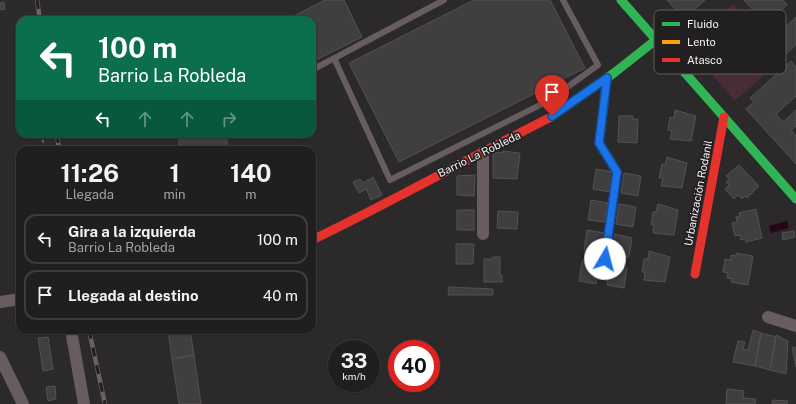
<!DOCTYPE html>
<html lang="es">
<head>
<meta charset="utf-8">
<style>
  :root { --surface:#201f20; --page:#2d2c2d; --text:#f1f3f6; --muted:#a2a2a5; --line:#3d3d3e }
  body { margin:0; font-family:"Public Sans",sans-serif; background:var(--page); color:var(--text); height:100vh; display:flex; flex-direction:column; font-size:15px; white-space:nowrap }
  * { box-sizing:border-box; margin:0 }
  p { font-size:13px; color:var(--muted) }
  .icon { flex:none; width:22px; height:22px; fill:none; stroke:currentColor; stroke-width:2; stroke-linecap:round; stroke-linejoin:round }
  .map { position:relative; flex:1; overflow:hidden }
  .details { position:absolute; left:16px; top:146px; width:300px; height:188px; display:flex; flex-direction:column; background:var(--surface); border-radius:12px; box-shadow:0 1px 3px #0004,0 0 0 1px var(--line) }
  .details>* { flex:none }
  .guide { position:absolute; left:16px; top:16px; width:300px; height:122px; border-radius:12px; box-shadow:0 1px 3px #0004,0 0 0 1px var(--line); background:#0b6e4f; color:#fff; overflow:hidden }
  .speed { position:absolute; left:328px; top:340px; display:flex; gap:8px; font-size:20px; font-weight:700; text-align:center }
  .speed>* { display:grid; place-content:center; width:52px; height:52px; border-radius:50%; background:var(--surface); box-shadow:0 1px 3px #0004,0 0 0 1px var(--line); line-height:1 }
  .speed small { font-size:10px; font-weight:400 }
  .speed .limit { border:6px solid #d22; background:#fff; color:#111 }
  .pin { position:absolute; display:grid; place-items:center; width:34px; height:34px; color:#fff; margin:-41px -17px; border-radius:50% 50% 50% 0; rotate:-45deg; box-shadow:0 0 4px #0007 }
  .pin .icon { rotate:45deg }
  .me { position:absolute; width:44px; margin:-22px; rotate:8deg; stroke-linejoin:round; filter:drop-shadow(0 0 3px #0008) }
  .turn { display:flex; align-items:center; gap:14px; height:84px; padding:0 16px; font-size:18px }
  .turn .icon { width:52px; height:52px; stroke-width:2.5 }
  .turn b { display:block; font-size:28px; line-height:34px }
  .lanes { display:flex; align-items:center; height:38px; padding:0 16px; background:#0003; justify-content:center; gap:20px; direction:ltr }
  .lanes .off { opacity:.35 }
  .eta { display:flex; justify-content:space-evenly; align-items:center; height:68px; text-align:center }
  .eta b { font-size:24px; font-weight:700; line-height:28px }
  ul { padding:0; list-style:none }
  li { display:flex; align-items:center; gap:12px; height:50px; margin:0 8px 6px; padding:0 8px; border:2px solid var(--line); border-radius:12px }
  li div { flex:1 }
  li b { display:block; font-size:15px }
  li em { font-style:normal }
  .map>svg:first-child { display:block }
  .green { fill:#482c38 }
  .water { fill:#260616 }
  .building { fill:#403e3f; stroke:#545152 }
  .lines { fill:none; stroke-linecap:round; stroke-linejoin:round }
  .path { stroke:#665f61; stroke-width:2; stroke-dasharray:3 3; stroke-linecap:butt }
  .lane { stroke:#675d61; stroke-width:6 }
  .street { stroke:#675d61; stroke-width:12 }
  .fast { stroke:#30b455; stroke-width:9 }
  .slow { stroke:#ff9f0a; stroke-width:9 }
  .jam { stroke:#e5322d; stroke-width:9 }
  .rail-casing { stroke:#676064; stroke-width:4.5 }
  .rail { stroke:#221f20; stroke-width:3; stroke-dasharray:9; stroke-linecap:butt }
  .route-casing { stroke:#114b97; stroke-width:10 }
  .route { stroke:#1a73e8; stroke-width:7 }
  .labels { text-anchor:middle; stroke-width:3.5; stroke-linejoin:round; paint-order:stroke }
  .street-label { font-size:11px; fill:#f5f2f3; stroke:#221f20 }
  .key { fill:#221f20; stroke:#615e5f; stroke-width:1 }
  .key-label { font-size:11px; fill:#f5f2f3 }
</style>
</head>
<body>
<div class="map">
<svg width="796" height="404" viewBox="0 0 796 404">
  <rect width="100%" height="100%" fill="#2b292a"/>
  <path class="green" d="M733,4L781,60L735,101L687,45Z"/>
  <path class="water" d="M787,221L789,228L771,233L769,226Z"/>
  <path class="building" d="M325,0H344L362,37L312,62V20H286Z
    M474,0H550L585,68L399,162L349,63Z
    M667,0H705L684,19Z
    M744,0H783L787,5L766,24Z
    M4,2L5,9L0,10V3Z
    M796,17V45L784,56L770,41Z
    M791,61L796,67V96L776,114L783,122L796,110V126L791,130L796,136V164L746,109L754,102L750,98Z
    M675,110L696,116L691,141L670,139L672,131L668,130L670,117L674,118Z
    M619,116H633L632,119H638L637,143L618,142Z
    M179,134H227V150H179Z
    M503,151L520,153L517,179L493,178V152L503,153Z
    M667,157L687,163L682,188L661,186L663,178H659L662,164L665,165Z
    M739,165L759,186L747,198L745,196L742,199L738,195L734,199L725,189L729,185L726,182L729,179L726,176Z
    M596,169L613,172L610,192L593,189Z
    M624,173L641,176L638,196L621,193Z
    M475,175L474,196L457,195V176Z
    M373,177L382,195L371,200L366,189L359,193L353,182L360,179L363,183Z
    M591,200L608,203L605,222L588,220Z
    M619,204L636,207L633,227L616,224Z
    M658,204L678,210L674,235L653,233L654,225H651L653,212H656Z
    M756,209L762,238L746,242L745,239L741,240L740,235L735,236L732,223L737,222L736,217L740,216L739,213Z
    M457,210H474V230H457Z
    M498,211L518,212L517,229L497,228Z
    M587,230L604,233L601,253L584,250Z
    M794,231L795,237L783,240L782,233Z
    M615,234L632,238L629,257L612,255Z
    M456,244H474L473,264H456Z
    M649,251L670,257L665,282L644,280L645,273L642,272L644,259H648Z
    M736,253L753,256L748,285L731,282L732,279L727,278L728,273L723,272L725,259L731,260V255L736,256Z
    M493,257H500V275H502V282H484V259H493Z
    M582,261L599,264L596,284L579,281Z
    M610,265L627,268L624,288L607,285Z
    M449,287L493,289V295H448Z
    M168,330H190L194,355L172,359Z
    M753,330L761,333L755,366L733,362L738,341L745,342L743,349L748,350Z
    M761,333L776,337L770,370L755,366Z
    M776,335L788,341L786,374L770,370Z
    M48,337L53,369L43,371L38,338Z
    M796,347V367L792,348Z
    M194,355L201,404H179L172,359Z
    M55,386L56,399L48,401L46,387Z
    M727,389L744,391L743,398L756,399L755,404H726Z
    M773,400L788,401L787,404H772Z"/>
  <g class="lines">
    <path class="path" d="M41,134L45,150"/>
    <path class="lane" d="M334,58L390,180L548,101L598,65L563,0
      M312,70L444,0"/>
    <path class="street" d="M483,152V234
      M0,302L20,299
      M768,317L796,326
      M71,330L84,404
      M0,357L23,404"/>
    <path class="fast" d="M621,0L796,199
      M551,117L614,73L657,39"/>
    <path class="slow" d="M605,259L617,172L599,143L607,78"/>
    <path class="jam" d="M312,240C393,201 471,157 551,117
      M695,274L724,117"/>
    <g class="rail-casing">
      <path id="rail" d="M37,0L40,20
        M57,134L59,150
        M89,330L105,404"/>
    </g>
    <use href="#rail" class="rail"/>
  </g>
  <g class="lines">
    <g class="route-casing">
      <path id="route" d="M552,116L607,78L599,143L617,172L605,259"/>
    </g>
    <use href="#route" class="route"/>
  </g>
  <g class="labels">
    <g class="street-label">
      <text transform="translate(479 154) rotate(-26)" y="4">Barrio La Robleda</text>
      <text transform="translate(698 193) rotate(-79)" y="4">Urbanización Rodanil</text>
    </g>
  </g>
  <rect x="654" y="10" width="132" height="64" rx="6" class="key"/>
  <rect x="662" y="22" width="18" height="4" fill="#30b455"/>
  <rect x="662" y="40" width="18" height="4" fill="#ff9f0a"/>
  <rect x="662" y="58" width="18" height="4" fill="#e5322d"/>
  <g class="key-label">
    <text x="687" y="28">Fluido</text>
    <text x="687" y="46">Lento</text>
    <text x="687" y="64">Atasco</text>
  </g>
</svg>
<div class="speed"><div>33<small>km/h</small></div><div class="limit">40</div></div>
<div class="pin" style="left:552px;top:116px;background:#d93025"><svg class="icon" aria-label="arrive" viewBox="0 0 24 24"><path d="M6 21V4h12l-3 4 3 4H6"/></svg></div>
<svg class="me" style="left:605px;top:259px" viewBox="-20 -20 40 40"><circle r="19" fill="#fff"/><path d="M0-13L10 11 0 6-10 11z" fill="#1a73e8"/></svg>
<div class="guide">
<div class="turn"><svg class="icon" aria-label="left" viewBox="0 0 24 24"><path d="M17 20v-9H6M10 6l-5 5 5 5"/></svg><div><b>100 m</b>Barrio La Robleda</div></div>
<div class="lanes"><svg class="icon" aria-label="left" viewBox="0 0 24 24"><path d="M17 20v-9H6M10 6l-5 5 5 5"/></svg><svg class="icon off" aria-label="ahead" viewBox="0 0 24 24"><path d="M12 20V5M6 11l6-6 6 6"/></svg><svg class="icon off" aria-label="ahead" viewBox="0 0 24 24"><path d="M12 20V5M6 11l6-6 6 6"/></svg><svg class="icon off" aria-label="right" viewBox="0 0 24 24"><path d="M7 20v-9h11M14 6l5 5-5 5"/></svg></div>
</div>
<section class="details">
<div class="eta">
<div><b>11:26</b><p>Llegada</p></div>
<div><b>1</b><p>min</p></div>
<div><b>140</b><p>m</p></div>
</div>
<ul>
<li><svg class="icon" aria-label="left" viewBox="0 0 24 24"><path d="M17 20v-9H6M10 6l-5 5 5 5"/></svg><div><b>Gira a la izquierda</b><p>Barrio La Robleda</p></div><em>100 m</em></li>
<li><svg class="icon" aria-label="arrive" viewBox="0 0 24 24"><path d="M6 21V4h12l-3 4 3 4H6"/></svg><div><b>Llegada al destino</b></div><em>40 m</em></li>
</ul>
</section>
</div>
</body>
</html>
